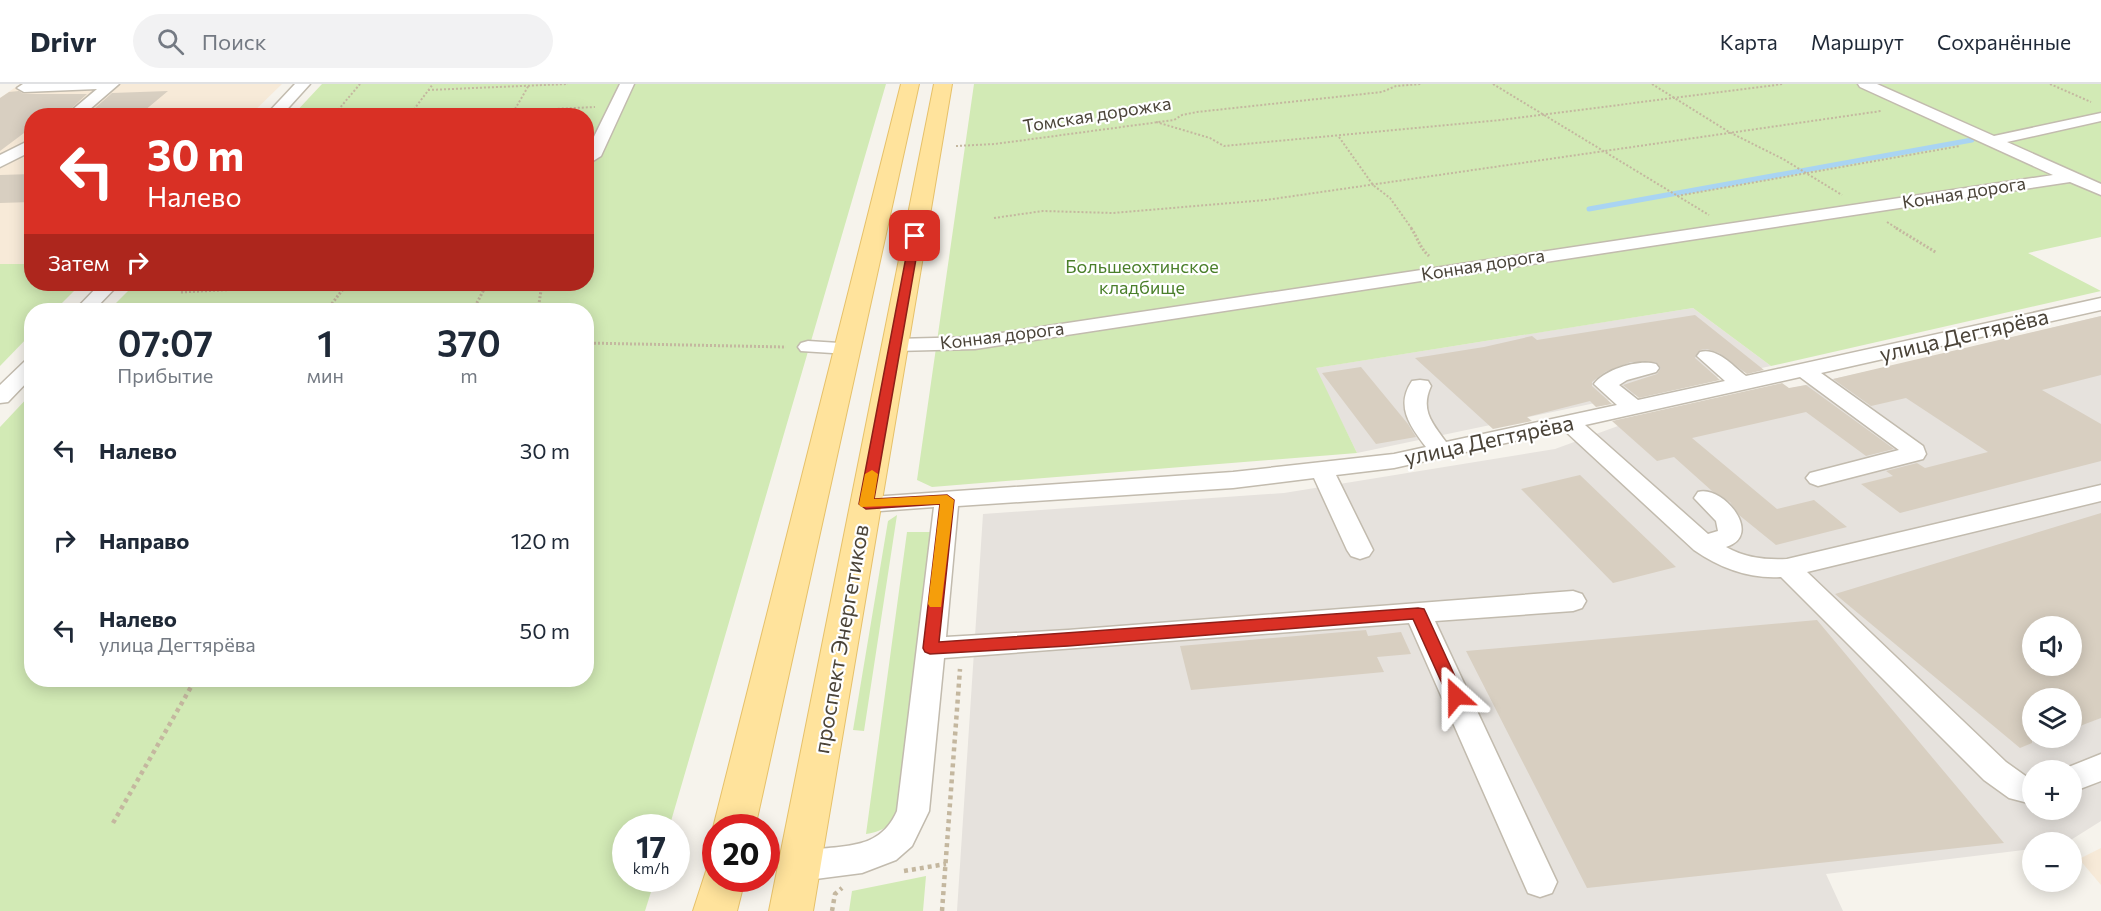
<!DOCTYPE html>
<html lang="ru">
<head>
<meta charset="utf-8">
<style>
  :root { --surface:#fff; --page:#f2f2f3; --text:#1f2937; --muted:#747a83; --line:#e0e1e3 }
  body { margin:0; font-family:Commissioner,sans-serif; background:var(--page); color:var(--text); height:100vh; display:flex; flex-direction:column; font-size:22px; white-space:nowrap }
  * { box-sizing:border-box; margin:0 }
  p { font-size:20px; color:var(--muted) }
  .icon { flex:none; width:33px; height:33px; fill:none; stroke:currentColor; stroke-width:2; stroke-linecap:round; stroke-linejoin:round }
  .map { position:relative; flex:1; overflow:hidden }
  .panel { position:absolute; left:24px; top:219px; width:570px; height:384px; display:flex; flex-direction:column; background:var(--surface); border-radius:24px; box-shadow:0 3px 15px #0003 }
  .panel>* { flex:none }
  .top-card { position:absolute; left:24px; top:24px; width:570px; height:183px; border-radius:24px; box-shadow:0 3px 15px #0003; background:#d93025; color:#fff; overflow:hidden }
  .controls { position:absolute; left:2022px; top:532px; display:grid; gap:12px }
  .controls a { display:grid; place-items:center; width:60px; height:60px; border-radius:50%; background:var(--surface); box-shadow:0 3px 15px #0003; font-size:30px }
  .speed { position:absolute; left:612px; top:730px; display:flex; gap:12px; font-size:30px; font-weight:700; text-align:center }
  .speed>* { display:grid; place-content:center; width:78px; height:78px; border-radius:50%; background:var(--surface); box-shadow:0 3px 15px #0003; line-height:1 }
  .speed small { font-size:15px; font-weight:400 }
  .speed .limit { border:9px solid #d22; background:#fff; color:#111 }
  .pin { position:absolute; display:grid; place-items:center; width:51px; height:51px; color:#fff; margin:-26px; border-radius:12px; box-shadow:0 3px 9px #0006 }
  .me { position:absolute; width:66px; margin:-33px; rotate:336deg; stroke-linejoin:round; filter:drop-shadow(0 0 4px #0008) }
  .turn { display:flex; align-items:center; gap:21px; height:126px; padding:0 24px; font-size:27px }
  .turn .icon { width:78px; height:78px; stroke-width:2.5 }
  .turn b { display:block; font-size:42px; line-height:51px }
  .then { display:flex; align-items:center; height:57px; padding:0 24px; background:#0003; gap:12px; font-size:22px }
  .eta { display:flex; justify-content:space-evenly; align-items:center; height:102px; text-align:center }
  .eta b { font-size:36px; font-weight:600; line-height:42px }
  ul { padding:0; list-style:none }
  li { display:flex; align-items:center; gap:18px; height:90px; padding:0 24px }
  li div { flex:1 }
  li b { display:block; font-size:22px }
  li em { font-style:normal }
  header { display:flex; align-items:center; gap:36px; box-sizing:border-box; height:84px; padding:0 30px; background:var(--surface); border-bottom:2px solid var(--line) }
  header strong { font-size:28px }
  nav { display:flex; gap:33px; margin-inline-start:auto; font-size:21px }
  .search { width:420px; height:54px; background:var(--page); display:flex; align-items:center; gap:15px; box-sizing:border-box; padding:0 21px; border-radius:33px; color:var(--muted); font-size:22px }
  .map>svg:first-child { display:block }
  .commercial { fill:#f7ead8 }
  .industrial { fill:#e6e2dd; fill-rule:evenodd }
  .green { fill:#d2eab5 }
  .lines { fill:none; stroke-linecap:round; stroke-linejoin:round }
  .stream { stroke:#a9d4f2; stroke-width:5 }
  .building { fill:#d8cfc1; fill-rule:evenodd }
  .minor-casing { stroke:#c2bbae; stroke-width:3 }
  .major-casing { stroke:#e6c16a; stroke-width:2 }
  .path-far2 { stroke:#c4b79f; stroke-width:2; stroke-dasharray:2 2; stroke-linecap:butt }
  .path-far1 { stroke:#c4b79f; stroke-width:3; stroke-dasharray:2 2; stroke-linecap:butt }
  .path { stroke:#c4b79f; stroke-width:4.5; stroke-dasharray:4 4; stroke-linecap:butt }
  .minor { fill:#fff; fill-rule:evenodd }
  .major { fill:#ffe39c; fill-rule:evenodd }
  .route { fill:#d93025; stroke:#8d1f18; stroke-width:1.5 }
  .slow { fill:#f59e0b }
  .labels { text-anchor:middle; stroke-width:4.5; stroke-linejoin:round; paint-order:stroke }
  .far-street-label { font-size:18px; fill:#4b4439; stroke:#fff }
  .far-park-label { font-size:18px; fill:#4a7f2a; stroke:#fff }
  .street-label { font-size:22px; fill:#4b4439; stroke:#fff }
</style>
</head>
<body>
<header>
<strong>Drivr</strong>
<div class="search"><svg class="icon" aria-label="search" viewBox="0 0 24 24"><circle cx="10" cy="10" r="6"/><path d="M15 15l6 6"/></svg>Поиск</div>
<nav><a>Карта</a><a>Маршрут</a><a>Сохранённые</a></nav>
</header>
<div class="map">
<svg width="2101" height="827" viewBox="0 0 2101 827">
  <rect width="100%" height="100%" fill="#f6f3ec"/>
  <path class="commercial" d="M20,0H282L250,31L32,32L31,180H0V14Z
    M2101,764V801L2079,775Z"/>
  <path class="industrial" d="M1693,224L1771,282L1357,369L1315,284Z
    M2101,232V737L2066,759H2032V765L1826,790L1843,827H957L983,430L1284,409L1555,365L1618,342L1897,281ZM2032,543H2072V582H2032ZM2032,615H2072V654H2032ZM2032,687H2072V726H2032Z"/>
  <path class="green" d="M322,0H886L669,744H626V795H655L645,827H0V343L31,310L32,596H586V226H109L135,200H586V32L293,31Z
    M974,0H2101V153L2028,169L2101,207L1771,282L1693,224L1316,284L1357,369L932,403L917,396Z
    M0,180H31L32,200H81L55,226H32L31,250L0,282Z
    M897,431L864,647L853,646L888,437Z
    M907,448H931L900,723C892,741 885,747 866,750Z
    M926,792L923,827H849L852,807Z"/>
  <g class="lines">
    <path class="stream" d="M1589,125L1972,56"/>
  </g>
  <path class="building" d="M19,7L24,10H87L63,32H32V48L24,49L0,67V14L9,8Z
    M168,7L138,32H86L112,9Z
    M32,90V118L0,119V91Z
    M1695,231L1764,286L1747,290L1719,269L1707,265L1700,266L1695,274L1720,296L1639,314L1623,301L1657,290L1661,284L1656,278H1631L1605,288L1592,298V302L1612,320L1596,323L1590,317L1527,333L1532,337L1493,345L1415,274L1484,263L1532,252L1537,256Z
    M2101,232V291L2042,306L2101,340V377L1900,429L1861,400L1893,392L1886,387L1917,379L1925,384L1988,368L1906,314L1871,322L1833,295Z
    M1361,283L1408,340L1416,353L1376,360L1322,289Z
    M1782,299L1789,304L1806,301L1894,365L1866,372L1806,328L1692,354L1777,425L1814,416L1847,443L1776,461L1739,431L1730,418L1712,407L1674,373L1657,377L1612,337Z
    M1580,391L1676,483L1613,499L1521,405Z
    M2101,429V634L2072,645V615H2032V659L2020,664L1835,510ZM2032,543H2072V582H2032Z
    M1817,536L2004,759L1587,804L1466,567Z
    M1366,546L1368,552L1401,548L1411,570L1377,573L1384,588L1191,606L1180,562Z"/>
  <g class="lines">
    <g class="minor-casing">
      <path id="minor" d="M23,0H119L82,32H65L97,5L24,8L17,4Z
        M295,0H310L281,32H265Z
        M620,0H634L601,72L593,77L587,75L586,69Z
        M1858,0H1877L1994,52L2101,29V37L2007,58L2101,100V111L2070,98L975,265L895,267L888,265L885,261L888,257L895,255L975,253L2053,91L1860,3Z
        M32,55V67L0,83V71Z
        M100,200H119L94,226H75Z
        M2101,214V226L1821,289L1923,362L1926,370L1923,375L1818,402L1810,399L1806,394L1810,389L1899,366L1800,293L1585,341L1708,450L1718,447L1716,437L1694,414L1698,408C1724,401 1764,452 1726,463C1746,474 1765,476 1787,475L2101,401V417L1807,488L2006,678L2027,693L2032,694V720L2009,714L1984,696L1781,493C1749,495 1720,484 1694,466L1564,346L1394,384L1336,391L1373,466L1369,472L1360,475L1351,472L1347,466L1314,394L1233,404L958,422L946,553L1068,546L1573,507L1582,510L1586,517L1582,524L1573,527L1435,537L1557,798L1552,809L1540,813L1528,809L1409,539L944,574L929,727L912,762L896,776L862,789L800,797L788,792L784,782L788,772C829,756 876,775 897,727L934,423L866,428L857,426L854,420L857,414L1233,388L1394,370L1426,363C1410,342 1395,322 1412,297L1420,296L1428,297L1431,302C1420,326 1432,339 1446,358L1617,321L1594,300C1605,285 1639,275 1656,280L1659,284L1656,288L1627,296L1619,301L1638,316L1725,297L1697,272L1700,268C1717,263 1733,282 1746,292Z
        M808,257L855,260L858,264L855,268L848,270L801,267L798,263L801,259Z
        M32,275V293L8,318L0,319V301L25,277Z
        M2101,670V697L2072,708V687L2061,686Z"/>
    </g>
    <g class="major-casing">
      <path id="major" d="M901,0H919L755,744H716V749L713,744Z
        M934,0H952L813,827H769Z
        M716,778V795H745L737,827H693L708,781Z"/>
    </g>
    <path class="path-far2" d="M1493,0L1709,131
      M1652,0L1729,48L1783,75L1842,111
      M2050,0L2091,18
      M428,6L568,0
      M333,32L360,0
      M409,32L433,0
      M410,32L595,23
      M511,32L529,1
      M1156,38L1210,54L1224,62L1501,36L1783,0
      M1339,53L1373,101L1390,114L1412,145
      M956,62L995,60L1174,36L1182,31L1197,28L1382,8L1396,2L1421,0
      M1677,112L1960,62
      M994,134L1043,127L1113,129L1266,116L1881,27
      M1887,138L1898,145"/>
    <path class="path-far1" d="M1411,144C1418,154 1419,163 1429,172
      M1896,144L1937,169
      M181,207L188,200
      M181,208L337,200
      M327,226L347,200
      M473,226L487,200
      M538,226L542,200
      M586,259L786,263"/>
    <path class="path" d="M113,739L195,596
      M904,787L946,780
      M832,827L835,810L842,804
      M942,827L960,585"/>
    <use href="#minor" class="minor"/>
    <use href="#major" class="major"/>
  </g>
  <path class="route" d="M915,149L920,152L874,415L947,411L954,416L939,558L1418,524L1424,525L1426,529L1464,612L1462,617L1456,618L1450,617L1413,535L1068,562L930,570L925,568L923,564L940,420L866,425L859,420L910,152Z"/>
  <path class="slow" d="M872,386L878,390L874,415L947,411L954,416L941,523H930L928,520L940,420L861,423L859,420L865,390Z"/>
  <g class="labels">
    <g class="far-street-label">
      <text transform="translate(1097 31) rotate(-9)" y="6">Томская дорожка</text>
      <text transform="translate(1964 109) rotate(-9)" y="6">Конная дорога</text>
      <text transform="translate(1483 181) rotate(-9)" y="6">Конная дорога</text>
      <text transform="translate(1002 252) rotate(-7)" y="6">Конная дорога</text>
    </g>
    <g class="far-park-label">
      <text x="1142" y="189">Большеохтинское<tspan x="1142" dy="21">кладбище</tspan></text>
    </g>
    <g class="street-label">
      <text transform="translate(1964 251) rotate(-13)" y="8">улица Дегтярёва</text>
      <text transform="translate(1489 356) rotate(-12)" y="8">улица Дегтярёва</text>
      <text transform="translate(841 555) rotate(-80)" y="8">проспект Энергетиков</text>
    </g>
  </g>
</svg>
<div class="controls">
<a><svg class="icon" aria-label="sound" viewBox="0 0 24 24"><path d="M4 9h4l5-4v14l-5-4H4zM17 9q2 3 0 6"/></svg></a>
<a><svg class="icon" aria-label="layers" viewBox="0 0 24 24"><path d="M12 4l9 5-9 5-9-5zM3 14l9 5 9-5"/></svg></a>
<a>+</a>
<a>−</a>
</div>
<div class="speed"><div>17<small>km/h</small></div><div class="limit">20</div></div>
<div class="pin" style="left:915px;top:152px;background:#d93025"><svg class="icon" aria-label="arrive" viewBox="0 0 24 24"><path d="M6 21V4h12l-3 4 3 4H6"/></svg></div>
<svg class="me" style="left:1456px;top:612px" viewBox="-20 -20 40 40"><path d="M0-17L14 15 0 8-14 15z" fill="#d93025" stroke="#fff" stroke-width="4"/></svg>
<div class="top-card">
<div class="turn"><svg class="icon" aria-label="left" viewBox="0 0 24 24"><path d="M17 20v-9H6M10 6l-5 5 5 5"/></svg><div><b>30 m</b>Налево</div></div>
<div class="then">Затем<svg class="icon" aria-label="right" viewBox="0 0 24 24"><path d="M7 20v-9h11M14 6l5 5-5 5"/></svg></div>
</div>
<section class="panel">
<div class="eta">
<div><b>07:07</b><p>Прибытие</p></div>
<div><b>1</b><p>мин</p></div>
<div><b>370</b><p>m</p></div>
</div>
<ul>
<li><svg class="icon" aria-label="left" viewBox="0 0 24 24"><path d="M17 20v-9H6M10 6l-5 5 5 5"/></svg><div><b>Налево</b></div><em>30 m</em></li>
<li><svg class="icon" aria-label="right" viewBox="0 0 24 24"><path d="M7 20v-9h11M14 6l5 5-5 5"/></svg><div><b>Направо</b></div><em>120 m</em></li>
<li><svg class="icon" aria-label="left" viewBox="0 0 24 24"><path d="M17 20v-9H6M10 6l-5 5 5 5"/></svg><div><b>Налево</b><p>улица Дегтярёва</p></div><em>50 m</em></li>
</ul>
</section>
</div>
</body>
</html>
